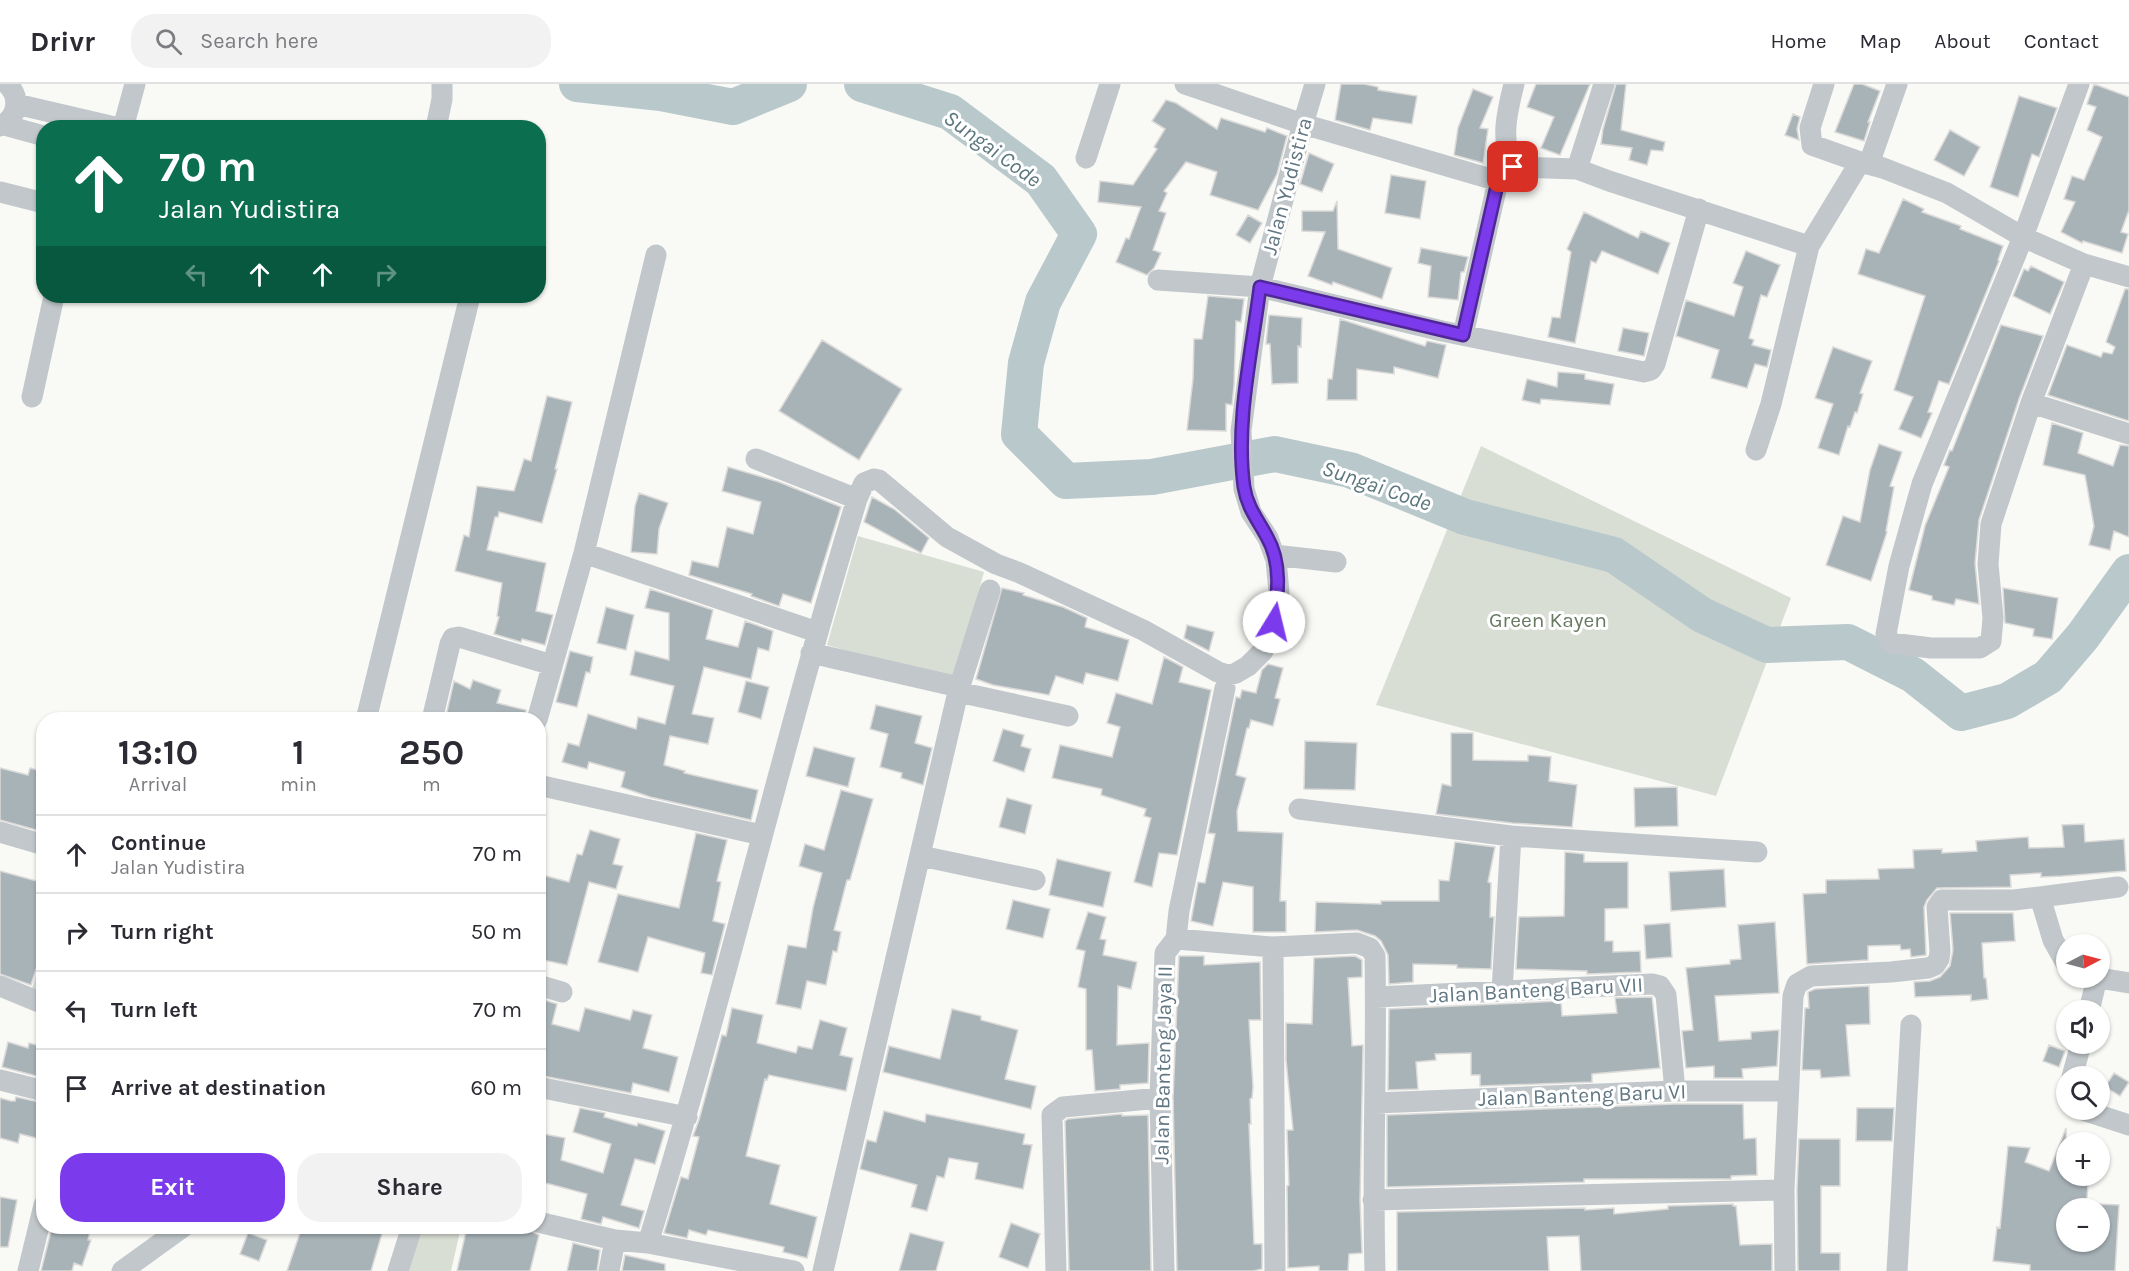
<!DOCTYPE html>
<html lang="en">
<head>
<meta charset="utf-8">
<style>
  :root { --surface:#fff; --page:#f2f2f3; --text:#2b2b33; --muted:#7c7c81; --line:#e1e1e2; --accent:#7c3aed }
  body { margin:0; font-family:Karla,sans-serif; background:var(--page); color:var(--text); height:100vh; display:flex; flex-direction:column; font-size:22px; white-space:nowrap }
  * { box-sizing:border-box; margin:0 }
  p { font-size:20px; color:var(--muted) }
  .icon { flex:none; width:33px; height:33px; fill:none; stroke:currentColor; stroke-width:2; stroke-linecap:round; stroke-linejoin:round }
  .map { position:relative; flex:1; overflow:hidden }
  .drawer { position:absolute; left:36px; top:628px; width:510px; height:522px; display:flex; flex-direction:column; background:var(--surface); border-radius:24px; box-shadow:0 2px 4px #0004 }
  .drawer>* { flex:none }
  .banner { position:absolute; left:36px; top:36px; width:510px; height:183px; border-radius:24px; box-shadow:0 2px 4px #0004; background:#0b6e4f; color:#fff; overflow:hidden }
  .needle { width:39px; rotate:84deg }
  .buttons { position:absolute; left:2056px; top:850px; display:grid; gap:12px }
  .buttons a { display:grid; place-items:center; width:54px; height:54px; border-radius:50%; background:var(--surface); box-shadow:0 2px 4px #0004; font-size:30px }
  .pin { position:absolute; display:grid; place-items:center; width:51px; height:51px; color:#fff; margin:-26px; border-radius:12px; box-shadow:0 3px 9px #0006 }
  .me { position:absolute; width:66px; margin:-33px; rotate:9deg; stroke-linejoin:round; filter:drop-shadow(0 0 4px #0008) }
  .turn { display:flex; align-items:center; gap:21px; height:126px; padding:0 24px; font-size:27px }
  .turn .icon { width:78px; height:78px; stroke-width:2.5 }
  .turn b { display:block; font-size:42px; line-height:51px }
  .lanes { display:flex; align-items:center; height:57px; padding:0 24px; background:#0003; justify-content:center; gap:30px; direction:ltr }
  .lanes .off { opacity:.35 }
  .eta { display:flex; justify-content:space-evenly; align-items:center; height:102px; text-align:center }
  .eta b { font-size:36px; font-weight:700; line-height:42px }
  .primary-button { display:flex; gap:12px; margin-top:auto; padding:12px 24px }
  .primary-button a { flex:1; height:69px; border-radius:24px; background:var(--accent); color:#fff; font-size:24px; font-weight:700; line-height:69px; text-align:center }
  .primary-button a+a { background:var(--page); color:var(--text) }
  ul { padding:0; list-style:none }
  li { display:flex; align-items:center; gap:18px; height:78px; padding:0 24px; border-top:2px solid var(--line) }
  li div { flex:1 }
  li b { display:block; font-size:22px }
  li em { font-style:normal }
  header { display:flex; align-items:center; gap:36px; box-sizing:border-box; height:84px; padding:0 30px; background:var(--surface); border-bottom:2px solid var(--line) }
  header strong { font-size:28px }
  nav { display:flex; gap:33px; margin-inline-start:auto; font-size:21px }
  .search { width:420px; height:54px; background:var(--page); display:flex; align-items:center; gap:15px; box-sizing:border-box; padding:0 21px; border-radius:24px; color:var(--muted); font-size:22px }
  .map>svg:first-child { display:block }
  .green { fill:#d9ded5 }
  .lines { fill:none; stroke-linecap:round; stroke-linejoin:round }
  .river { stroke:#b8c8cb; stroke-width:36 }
  .building { fill:#a8b3b8; stroke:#dbdad8; stroke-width:1.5 }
  .minor { stroke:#c1c7ca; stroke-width:21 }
  .route-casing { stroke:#51269a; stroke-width:15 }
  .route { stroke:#7c3aed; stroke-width:10 }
  .labels { text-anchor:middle; stroke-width:6; stroke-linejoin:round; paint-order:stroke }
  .street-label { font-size:21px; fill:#617783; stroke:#fff }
  .park-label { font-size:21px; fill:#687a61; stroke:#fff }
  .water-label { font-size:22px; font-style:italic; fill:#5c777d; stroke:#fff }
</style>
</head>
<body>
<header>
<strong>Drivr</strong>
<div class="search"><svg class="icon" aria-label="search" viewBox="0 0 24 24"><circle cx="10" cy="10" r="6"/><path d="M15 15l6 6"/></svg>Search here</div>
<nav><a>Home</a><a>Map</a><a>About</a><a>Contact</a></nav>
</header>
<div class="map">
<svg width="2129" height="1187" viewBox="0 0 2129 1187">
  <rect width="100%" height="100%" fill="#f9f9f6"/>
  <path class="green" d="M1481,362L1791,514L1716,712L1376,621Z
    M858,452L984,488L954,597L827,561Z
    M43,868V914L30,911Z
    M416,1143H461L451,1187H404Z"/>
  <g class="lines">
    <path class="river" d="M577,0L661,9L733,23L789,0
      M862,0L950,28L1041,96L1079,150L1043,218L1026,279L1019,350L1066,397L1152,393L1275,370L1350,386L1465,433L1614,471L1702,531L1767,561L1848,558L1913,591L1961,629L2007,617L2048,593L2083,552L2129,488"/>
  </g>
  <path class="building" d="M1341,0H1364L1378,3V6L1417,12L1412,40L1373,34L1370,46L1335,36Z
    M1536,0H1590L1560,71L1541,64L1554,33L1527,23Z
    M1616,0H1626L1621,46L1665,58L1663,67L1651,66L1647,81L1629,76L1632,64L1601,60L1603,45Z
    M1854,0H1862L1880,7L1868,38H1870L1864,57L1835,48Z
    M2094,0L2129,13V126L2121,148L2128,150L2122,169L2083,157L2082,159L2061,148L2075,118L2064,115L2072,92L2084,96L2102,53L2087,46L2096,23L2087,20Z
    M1473,5L1493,13L1480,44L1488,45L1483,79L1454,71L1458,44Z
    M2019,12L2057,24L2039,73L2032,70L2018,113L1990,103Z
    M1166,16L1176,19L1217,45L1221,34L1265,48L1267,44L1287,52L1277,90L1258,126L1210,111L1217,88L1186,78L1164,107L1167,109L1159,127L1166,129L1153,166L1161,169L1154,184L1147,191L1116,178L1126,154L1129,155L1141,123L1098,118L1100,97L1133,101L1157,65L1154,63L1165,45L1152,37Z
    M1793,30L1800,33L1797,45L1799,56L1785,51Z
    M1950,46L1980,63L1964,92L1934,76Z
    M1309,69L1334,80L1322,108L1300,100Z
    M1391,91L1426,97L1420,135L1385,129Z
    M1903,115L1924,125L1922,128L1961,142L1960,145L2003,162L1998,176L1999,177L1949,300L1939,297L1928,328L1932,329L1921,354L1899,345L1913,313L1894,306L1925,212L1858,190L1866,165L1879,169Z
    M1337,117L1338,165L1392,184L1382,215L1333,198L1332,201L1308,192L1325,148L1302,147V127H1333Z
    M1584,128L1638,154L1641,147L1670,159L1658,190L1602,167L1596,179L1591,177L1575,259L1548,253L1552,233L1560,234L1571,168L1567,165Z
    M1248,131L1262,139L1250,159L1236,151Z
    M1421,164L1468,173L1464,188H1461L1458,216L1428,213L1431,182L1418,179Z
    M1746,167L1780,181L1767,213L1761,211L1749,254L1754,256L1752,261L1771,266L1767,283L1755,280L1747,304L1711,294L1719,266L1676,252L1686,216L1734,232L1743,203L1733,199Z
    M2031,182L2064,198L2050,230L2013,212L2024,185L2028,187Z
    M2125,205H2129V337L2048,311L2067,261L2101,273L2103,268L2112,270L2115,263L2106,258Z
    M1208,212L1244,215L1241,238L1236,237L1234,301L1232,321L1226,320V347L1187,346L1193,295L1194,255H1202Z
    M1269,231L1302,234L1301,263L1298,262V299L1272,300L1270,260H1266Z
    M1340,235L1425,262L1427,257L1446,261L1438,294L1394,283V290L1357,285V316H1327L1328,295H1332Z
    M2001,241L2043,252L2019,315L1979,436L1975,479L1979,520L1956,515L1954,521L1932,516V512L1909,506L1925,442L1949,383L1944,381L1950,366L1952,367Z
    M1623,244L1649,249L1644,272L1618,267Z
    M822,256L902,305L859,376L779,327Z
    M1833,263L1872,277L1860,309L1863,310L1857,329L1855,328L1850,343L1848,342L1839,371L1818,364L1833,320L1815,314Z
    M1558,288L1585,290V295L1614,300L1610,321L1541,315L1540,320L1522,316L1527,295L1557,303Z
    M547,312L572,318L555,385H557L542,439L499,428L498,433H495L487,466L546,479L536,527L553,531L545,561L522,555L521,558L494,550L499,533L497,532L502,499L455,487L464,451L469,453L477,402L514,407L524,375L531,377Z
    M2052,339L2083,349L2078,369L2113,382L2120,361L2129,362V453L2114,447L2110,466L2089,461L2094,442L2085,391L2043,381Z
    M1879,360L1902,368L1890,402L1894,403L1886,447L1887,448L1871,497L1826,481L1843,432L1860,438L1870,386Z
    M728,383L779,398L841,423L811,519L783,510L779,522L751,512L752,510L689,491L692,477L718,483L727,443L753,450L761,418L722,407Z
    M639,409L668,419L659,445L657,470L631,468L635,422Z
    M872,413L894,425L929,454L921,469L864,438Z
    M1002,504L1024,509L1023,511L1063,523L1087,534L1085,543L1129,556L1118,597L1086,589L1083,600L1056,592L1049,611L993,601L976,595Z
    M2003,504L2058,514L2052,555L2033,552L2034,545L2005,539Z
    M650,505L713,526L706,555L738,563L745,537L773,547L769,567L758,564L751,595L704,583L692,630L714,634L708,660L670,652L664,681L685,687L684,689L758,706L751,736L650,713L621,703L625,688L589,678L587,685L562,678L568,659L579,662L588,630L636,645L638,633L665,640L674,602L630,591L635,567L669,576V529L645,524Z
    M606,523L634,531L626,566L597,559Z
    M1187,541L1214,548L1209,567L1184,554Z
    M570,567L593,573L590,589L586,588L577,623L556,618Z
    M1164,573L1183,583L1179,598L1211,606L1177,771L1159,769L1152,803L1134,798L1151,734L1144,732L1146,725L1101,711L1102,705L1052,694L1060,661L1112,673L1120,643L1107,639L1116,609L1152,620Z
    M1268,580L1283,584L1275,614L1280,615L1273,642L1251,636L1249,644H1247L1236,691L1246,694L1237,727L1238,747L1283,749L1280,817H1286V848H1253V803L1223,798L1213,842L1191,837L1198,798L1205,799L1215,750L1208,749L1236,613L1240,614L1242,606L1256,609L1262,586Z
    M473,596L501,606L497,619L526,626L525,636H445L454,597L470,605Z
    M746,597L769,603L761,635L738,628Z
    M876,621L922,632L915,659L932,664L923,701L901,694L902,689L880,683L888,650L870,645Z
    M1003,645L1024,651L1021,662L1031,665L1024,688L993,677Z
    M1451,649H1473V676L1528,677V671L1551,673L1549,697L1577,701L1572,743L1512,739L1436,730L1442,700L1451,702Z
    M1305,657L1357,659L1355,706L1304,705Z
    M814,663L855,674L848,703L806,692Z
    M0,684L28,691L30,684L44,688V732L40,747L0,736Z
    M1677,703L1678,742L1635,743L1634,704Z
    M841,706L873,715L850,796H847L834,846L841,848L837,868L833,867L826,901L807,897L801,925L776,920L788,861L806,864L813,824L822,789L799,782L805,760L824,766Z
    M1007,714L1032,721L1025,750L999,743Z
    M2084,740L2085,758L2124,755L2126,787L2063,792L2041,793V789L2010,791L2011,803L1937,804L1927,816L1924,823L1926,871L1911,873L1910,865L1901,866L1900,861L1868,862V876L1807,880L1803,810L1826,809V796L1879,795L1878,785L1914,784L1913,766L1942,765V769L1977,767L1976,757L2028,753L2029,764L2064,763L2062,741Z
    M590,746L620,755L613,780L623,782L616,805L589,798L567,881L538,875V807L542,791L569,798L577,770L582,771Z
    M696,749L727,756L717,797L721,798L713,837L725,840L712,891L701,889L705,869L648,853L638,888L598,878L618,810L679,824Z
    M1455,758L1495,763L1488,798L1491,799L1490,833H1494L1491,885L1457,884V881L1413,880V898L1389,900L1388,871L1381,857L1375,852L1357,846L1315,848L1316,818L1381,820V817H1439V796L1449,797Z
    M1565,768L1584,770V778H1628V824L1605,825V857H1613V868L1640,867L1641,888L1587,890V887L1516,885L1519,833L1564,832Z
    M1057,775L1111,788L1103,823L1049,811Z
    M1724,785L1726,823L1671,827L1669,788Z
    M0,787L44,799V860L31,901L0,890Z
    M1013,816L1050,825L1043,854L1006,845Z
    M1088,828L1106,833L1100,855L1106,856L1103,871L1137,878L1131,905L1118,902L1117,961L1149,959L1148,999L1120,1001V1005L1095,1007L1092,966H1086V905L1078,903L1085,867L1076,865Z
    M1950,829H2013L2015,857L1982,859L1984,894H1986L1988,915L1971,917V911L1915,913L1914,898L1930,897L1940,893L1950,882L1953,866Z
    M1775,838L1779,909L1715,912L1719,957L1751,955V948L1779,946L1777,982L1742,985L1743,994H1714V982L1686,984L1682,947L1693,946L1686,884L1730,880V876L1741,875L1738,841Z
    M1670,839L1672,873L1646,875L1644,841Z
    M1179,872H1204V881L1260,878L1261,936H1249L1253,1003L1252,1014L1250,1015L1251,1040H1249L1254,1160H1262V1185L1253,1187H1177L1173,1014Z
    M1355,872L1362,876V893L1348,894L1352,962L1363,961L1360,1116L1362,1169L1349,1170L1348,1187H1319V1182L1288,1184L1287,1102L1289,1101L1287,1046H1293L1286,976V939L1312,940L1314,874Z
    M1869,902L1870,940L1846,941L1850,992L1821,994L1820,986H1802L1805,924H1809L1808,908L1815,905Z
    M1652,913L1660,984L1592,990V998L1480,1002V991H1471V969L1435,970L1436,976L1416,978L1418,1005L1388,1006L1389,925L1561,917L1562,932L1617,929L1615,914Z
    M538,914L557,920L552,940L579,947L585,924L630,936L633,926L652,931L643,964L678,973L669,1008L633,999L631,1009L538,991Z
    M732,924L763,931L757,959L796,969L798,962L812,965L820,936L847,944L840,971L853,974L846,1007L769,991L767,996L765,995L746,1072L780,1081L770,1120L817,1133L807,1174L783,1168L784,1163L708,1146L706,1151L689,1146L687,1154L664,1149L681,1093L688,1095L699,1053L693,1052L699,1036L722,951L726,952Z
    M952,925L981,932V936L1018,946L1005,995L1036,1002L1031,1025L883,988L889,962L940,975Z
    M8,958L28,964L29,959L44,963V994L2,983Z
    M2049,961L2065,967L2059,983L2043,977Z
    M2114,989L2129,998L2120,1012L2105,1003Z
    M16,1013L44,1019V1056L20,1050L18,1059L0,1054V1014L11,1017H15Z
    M1675,1020H1743L1744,1055L1756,1054L1757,1091L1731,1092V1095H1584V1098L1387,1103V1031Z
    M580,1024L605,1029L604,1033L637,1042L638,1039L665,1047L655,1080L635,1075L621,1121L644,1127L639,1144L603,1133L601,1140L581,1135L587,1110L538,1097V1049L565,1054L561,1076L603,1089L611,1060L573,1048Z
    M1857,1024H1894L1892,1057H1856Z
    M884,1027L925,1038L926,1030L1025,1050L1023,1060L1032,1061L1023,1105L975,1095L978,1079L949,1074L944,1094L937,1092L927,1127L911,1123L917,1101L860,1085L867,1056L876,1058Z
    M1122,1030V1032L1148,1031L1151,1187H1069L1065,1037L1068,1035Z
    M2066,1044L2067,1092H2081L2080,1100L2088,1101L2086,1125H2067V1158H2100V1120L2119,1121L2115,1187H2030V1181L1993,1177L1997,1143L2000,1144L2008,1062L2030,1064L2025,1078L2049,1087Z
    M1799,1055H1840V1102H1821V1169H1840V1187H1798L1797,1106Z
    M0,1113L17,1116L8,1163H0Z
    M1733,1120V1122H1736L1740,1161L1772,1160V1187H1581L1579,1152L1547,1153L1549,1187H1397V1128L1585,1124V1126L1614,1124V1130L1668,1125V1122Z
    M1011,1139L1040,1150L1028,1184L999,1173Z
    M52,1143H91L88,1156H91L82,1182L74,1179L72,1187H41Z
    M302,1143H373L383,1146L371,1187H287Z
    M467,1143H523L539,1151L530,1187H457Z
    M248,1149L267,1156L259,1177L240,1170Z
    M910,1149L944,1158L936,1187H899Z
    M573,1159L600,1166L597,1187H567Z
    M625,1171L665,1180V1187H622Z"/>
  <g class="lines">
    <path class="minor" d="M1185,0L1303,40L1498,97L1506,86L1513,83L1577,85L1609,97L1809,162
      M1824,0L1810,44L1812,61L1860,78
      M2079,0L2023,153L1922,400L1899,482L1886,550L1891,559L1931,564H1980L1991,557L1993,534L1988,480L1991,440L2031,319L2084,180
      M16,20L119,44
      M4,41L44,52
      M0,42C18,34 21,13 7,0
      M123,44L135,0
      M436,44L442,15V0
      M1086,74L1110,0
      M1869,80L1897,0
      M1513,83C1500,56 1507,28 1514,0
      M1577,85L1604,0
      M0,108L44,119
      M1158,196L1260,203L1442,247L1644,288L1651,286L1655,280L1699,125
      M1463,251L1498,97
      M32,313L54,212
      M2031,319L2129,350
      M1756,366L1771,320L1809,162L1860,78L1883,84L1947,109L2023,153L2084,180L2129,193
      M756,375L857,415
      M584,469L817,548
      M1274,471L1336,478
      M811,569L959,603
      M958,608L1068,632
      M366,636L470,212
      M432,636L450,560L453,554L459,553L552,581
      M537,636L584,469L656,171
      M538,701L762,751
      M1299,725L1511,752L1757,768
      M0,748L44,761
      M921,772L1035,796
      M2040,813L2118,803
      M1176,855L1273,863L1357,859L1370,864L1375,872C1377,977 1372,1082 1375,1187
      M1273,863L1275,1187
      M2099,894L2129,899
      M538,901L562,908
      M0,902L44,920
      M1502,907L1511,752
      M1376,913L1652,900L1660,902L1666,911L1675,1007
      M2089,927L2097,894
      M2072,993L2081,960
      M0,996L44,1007
      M538,1003L687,1033
      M1376,1019L1675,1007H1788
      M2083,1026L2129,1041
      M1373,1116L1784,1106
      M538,1138L615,1156L648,1159L794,1187
      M648,1159C724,913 782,661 857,415L864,399L874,395L879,396L947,453L996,480L1020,489L1143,546L1218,588L1228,591L1236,589L1248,582L1263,567L1274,538L1279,508L1276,476L1268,454L1251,428L1244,405L1241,347L1260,203L1303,40L1315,0
      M28,1187L44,1121
      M122,1187L183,1143
      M398,1187L412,1143
      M609,1187L615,1156
      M823,1187L958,608L990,506
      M1056,1187L1052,1031L1063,1023L1160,1014
      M1164,1187L1160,1014L1165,869L1176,855L1179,827L1225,604
      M1785,1187L1784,1106L1793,912L1797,900L1811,892L1891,888L1928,884L1935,881L1939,875L1940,867L1937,823L1942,816H2014L2040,813L2053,856L2067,881
      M1897,1187L1911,941"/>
  </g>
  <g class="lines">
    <g class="route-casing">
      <path id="route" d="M1274,538C1278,510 1282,479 1267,453C1258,436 1247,423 1244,403C1235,338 1252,268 1260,203L1463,251L1498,97L1506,86L1513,83"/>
    </g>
    <use href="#route" class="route"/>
  </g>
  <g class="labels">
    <g class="street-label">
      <text transform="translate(1287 102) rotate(-75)" y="7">Jalan Yudistira</text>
      <text transform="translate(1536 906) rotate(-3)" y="7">Jalan Banteng Baru VII</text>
      <text transform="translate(1163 981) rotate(-89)" y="7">Jalan Banteng Jaya II</text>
      <text transform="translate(1582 1011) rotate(-2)" y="7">Jalan Banteng Baru VI</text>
    </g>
    <g class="park-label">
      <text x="1548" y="543">Green Kayen</text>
    </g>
    <g class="water-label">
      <text transform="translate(993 64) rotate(36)" y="8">Sungai Code</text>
      <text transform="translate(1377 401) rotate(19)" y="8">Sungai Code</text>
    </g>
  </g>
</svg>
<div class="buttons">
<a><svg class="needle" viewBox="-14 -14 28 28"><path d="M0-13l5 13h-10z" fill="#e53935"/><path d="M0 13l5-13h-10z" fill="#7c7c81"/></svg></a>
<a><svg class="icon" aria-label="sound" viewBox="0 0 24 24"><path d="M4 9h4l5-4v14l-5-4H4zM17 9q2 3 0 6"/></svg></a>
<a><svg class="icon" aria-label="search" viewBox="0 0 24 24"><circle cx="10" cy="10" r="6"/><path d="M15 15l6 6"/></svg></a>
<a>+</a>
<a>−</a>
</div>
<div class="pin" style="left:1513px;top:83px;background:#d93025"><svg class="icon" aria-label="arrive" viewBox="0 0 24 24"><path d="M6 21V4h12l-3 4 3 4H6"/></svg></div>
<svg class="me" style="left:1274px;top:538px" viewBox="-20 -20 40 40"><circle r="19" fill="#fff"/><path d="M0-13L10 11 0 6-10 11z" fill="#7c3aed"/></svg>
<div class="banner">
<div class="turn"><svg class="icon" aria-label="ahead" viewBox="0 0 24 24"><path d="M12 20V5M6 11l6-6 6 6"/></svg><div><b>70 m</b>Jalan Yudistira</div></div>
<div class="lanes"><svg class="icon off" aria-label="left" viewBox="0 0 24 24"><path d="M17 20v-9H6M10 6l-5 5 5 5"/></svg><svg class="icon" aria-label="ahead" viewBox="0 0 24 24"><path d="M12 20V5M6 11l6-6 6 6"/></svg><svg class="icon" aria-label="ahead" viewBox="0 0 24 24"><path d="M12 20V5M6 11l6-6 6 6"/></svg><svg class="icon off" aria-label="right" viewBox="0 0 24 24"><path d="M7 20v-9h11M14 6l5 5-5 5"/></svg></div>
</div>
<section class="drawer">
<div class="eta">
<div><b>13:10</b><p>Arrival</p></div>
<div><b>1</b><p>min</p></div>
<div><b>250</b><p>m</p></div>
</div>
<ul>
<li><svg class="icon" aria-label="ahead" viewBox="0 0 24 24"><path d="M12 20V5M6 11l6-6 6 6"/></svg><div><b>Continue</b><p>Jalan Yudistira</p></div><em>70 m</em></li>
<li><svg class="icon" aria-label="right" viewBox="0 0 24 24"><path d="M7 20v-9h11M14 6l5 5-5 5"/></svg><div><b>Turn right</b></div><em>50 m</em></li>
<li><svg class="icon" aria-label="left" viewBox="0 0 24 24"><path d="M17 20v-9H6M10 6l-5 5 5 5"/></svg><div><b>Turn left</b></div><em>70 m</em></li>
<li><svg class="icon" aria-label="arrive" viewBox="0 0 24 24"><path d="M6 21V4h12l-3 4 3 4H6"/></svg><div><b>Arrive at destination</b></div><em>60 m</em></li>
</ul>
<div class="primary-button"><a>Exit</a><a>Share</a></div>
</section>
</div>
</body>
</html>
